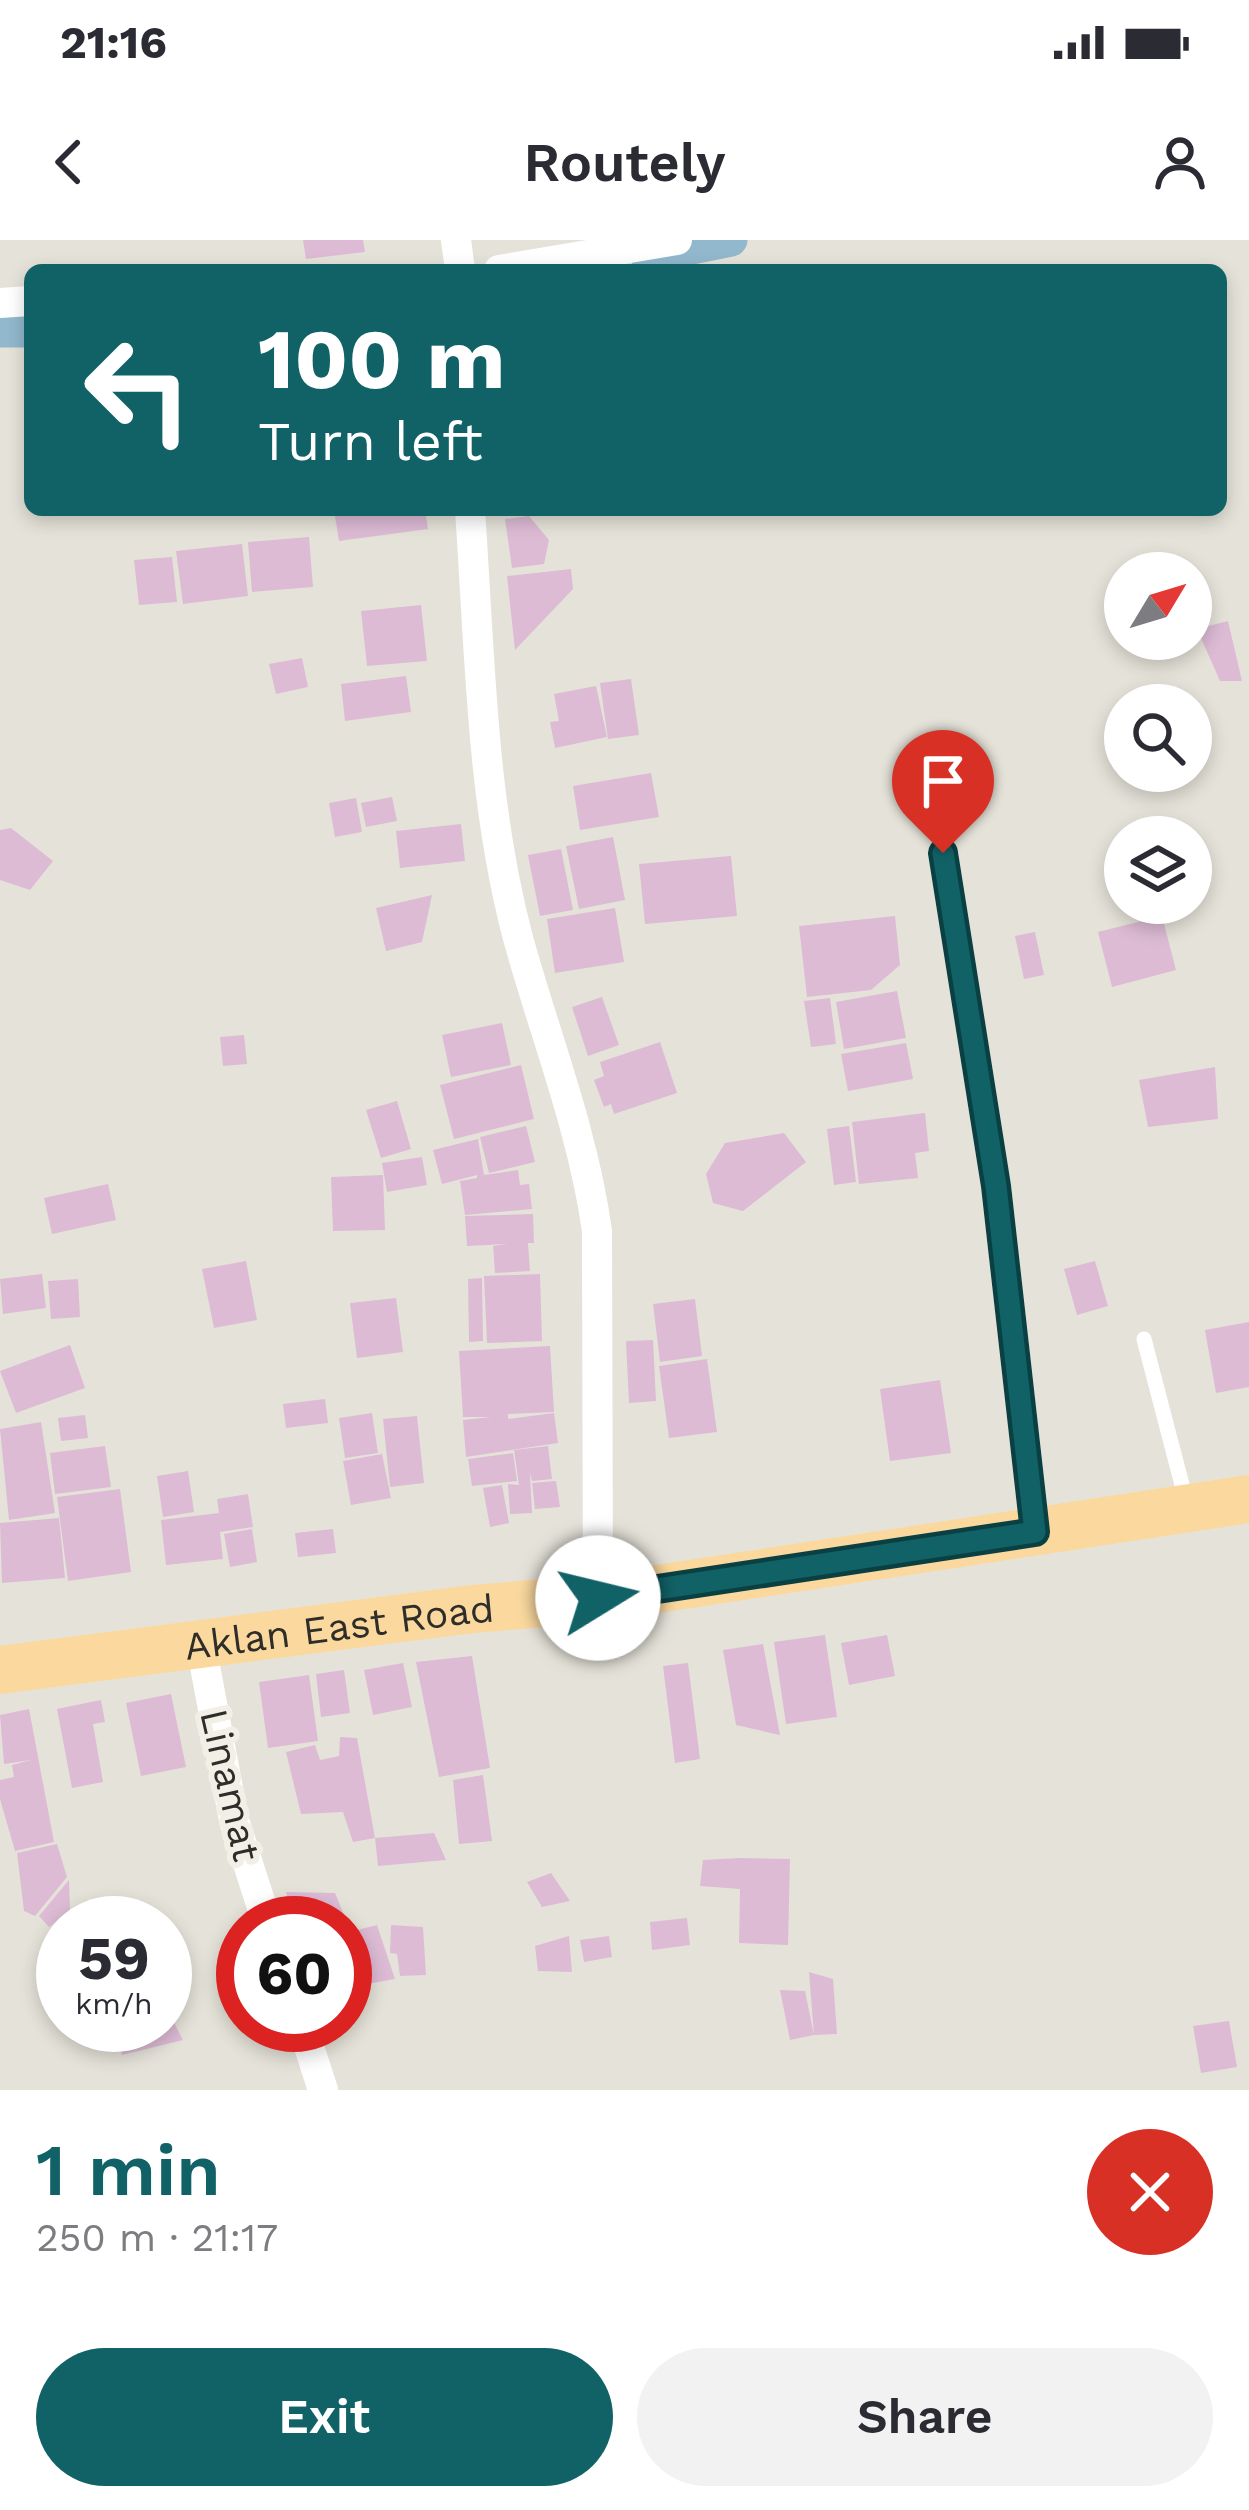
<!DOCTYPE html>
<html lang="en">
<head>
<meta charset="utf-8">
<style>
  :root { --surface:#fff; --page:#f2f2f3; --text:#2b2b33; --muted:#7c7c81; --accent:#116267 }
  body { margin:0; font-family:"Work Sans",sans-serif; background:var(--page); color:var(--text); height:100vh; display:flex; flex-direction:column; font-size:45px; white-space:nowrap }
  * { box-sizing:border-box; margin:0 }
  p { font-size:39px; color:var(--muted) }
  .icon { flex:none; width:66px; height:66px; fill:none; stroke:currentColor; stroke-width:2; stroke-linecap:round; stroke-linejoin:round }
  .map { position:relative; height:1850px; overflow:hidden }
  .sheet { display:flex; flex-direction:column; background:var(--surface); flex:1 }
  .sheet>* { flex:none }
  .top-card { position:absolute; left:24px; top:24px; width:1203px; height:252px; border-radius:18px; box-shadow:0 6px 18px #0003; background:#116267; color:#fff; overflow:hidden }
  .needle { width:78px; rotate:52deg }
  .buttons { position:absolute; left:1104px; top:312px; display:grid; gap:24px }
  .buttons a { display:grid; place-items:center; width:108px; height:108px; border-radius:50%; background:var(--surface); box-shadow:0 6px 18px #0003; font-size:60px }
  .speed { position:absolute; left:36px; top:1656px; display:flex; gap:24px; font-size:60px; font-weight:700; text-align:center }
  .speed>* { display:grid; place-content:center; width:156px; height:156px; border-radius:50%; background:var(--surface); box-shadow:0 6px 18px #0003; line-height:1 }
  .speed small { font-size:30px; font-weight:400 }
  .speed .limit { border:18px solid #d22; background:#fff; color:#111 }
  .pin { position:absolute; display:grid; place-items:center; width:102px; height:102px; color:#fff; margin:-123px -51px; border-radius:50% 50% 50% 0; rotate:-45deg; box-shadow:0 0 12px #0007 }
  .pin .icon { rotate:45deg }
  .me { position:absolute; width:132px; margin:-66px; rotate:81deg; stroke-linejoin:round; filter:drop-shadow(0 0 9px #0008) }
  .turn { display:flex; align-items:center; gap:42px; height:252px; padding:0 36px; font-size:54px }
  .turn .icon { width:156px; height:156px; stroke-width:2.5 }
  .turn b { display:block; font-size:84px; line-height:102px }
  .round { display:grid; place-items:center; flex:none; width:126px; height:126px; border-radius:63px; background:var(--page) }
  .summary { display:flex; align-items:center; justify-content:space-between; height:204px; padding:0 36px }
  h1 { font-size:72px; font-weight:600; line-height:90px; color:var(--accent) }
  .cta { display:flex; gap:24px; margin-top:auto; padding:24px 36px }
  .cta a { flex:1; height:138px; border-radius:72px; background:var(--accent); color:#fff; font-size:48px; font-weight:600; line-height:138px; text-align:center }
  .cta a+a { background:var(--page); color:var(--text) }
  .status { display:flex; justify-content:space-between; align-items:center; height:84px; padding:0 60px; background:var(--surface); direction:ltr }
  .status svg { height:33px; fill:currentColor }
  header { display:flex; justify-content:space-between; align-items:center; height:156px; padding:0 36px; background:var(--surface); font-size:54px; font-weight:600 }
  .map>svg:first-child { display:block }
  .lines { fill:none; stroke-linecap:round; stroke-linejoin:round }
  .canal { stroke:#92b8cd; stroke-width:33 }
  .building { fill:#ddbbd5 }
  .lane { stroke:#fff; stroke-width:15 }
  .street { stroke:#fff; stroke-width:30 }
  .primary { stroke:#fbd99e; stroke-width:48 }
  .route-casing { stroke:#0b4043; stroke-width:30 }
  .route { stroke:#116267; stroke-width:21 }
  .labels { text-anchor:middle; stroke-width:12; stroke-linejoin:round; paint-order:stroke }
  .street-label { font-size:39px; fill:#2e2d29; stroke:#f2f0e6 }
</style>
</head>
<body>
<div class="status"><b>21:16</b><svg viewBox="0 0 49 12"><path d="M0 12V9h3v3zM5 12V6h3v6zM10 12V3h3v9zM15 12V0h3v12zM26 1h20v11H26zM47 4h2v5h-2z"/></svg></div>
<header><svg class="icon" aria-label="back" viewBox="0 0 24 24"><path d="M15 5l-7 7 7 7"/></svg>Routely<svg class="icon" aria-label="person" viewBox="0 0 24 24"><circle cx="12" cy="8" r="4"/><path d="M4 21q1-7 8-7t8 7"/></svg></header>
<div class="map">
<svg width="1249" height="1850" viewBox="0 0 1249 1850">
  <rect width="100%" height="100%" fill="#e5e3d9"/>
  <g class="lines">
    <path class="canal" d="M647,17L731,0
      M0,91H30"/>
  </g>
  <path class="building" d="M303,0H363L365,12L306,19Z
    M334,270H425L428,289L339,301Z
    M529,276L549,300L544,324L512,328L505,279Z
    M309,297L313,347L252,352L248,302Z
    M242,304L248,356L183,364L176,311Z
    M172,317L177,362L139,365L134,320Z
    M571,329L573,349L515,410L507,336Z
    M421,365L427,421L367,426L361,371Z
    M1228,381L1242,441H1220L1197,389Z
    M302,418L308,447L276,454L269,424Z
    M406,436L411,472L345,481L341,444Z
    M631,439L639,495L608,499L600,443Z
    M596,446L607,497L555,508L550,482L559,481L554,454Z
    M651,533L659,577L580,590L573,546Z
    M392,557L397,581L366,587L361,563Z
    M356,558L362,592L335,597L329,563Z
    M461,584L465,621L400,628L396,591Z
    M11,588L53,621L30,650L0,640V590Z
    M613,597L625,660L579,669L566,606Z
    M561,609L573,670L540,676L528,615Z
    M731,616L737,676L645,684L639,624Z
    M432,655L422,702L386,711L376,668Z
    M615,668L624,722L555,733L547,679Z
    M895,676L900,725L871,750L807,757L799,686Z
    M1162,676L1176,730L1112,747L1098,692Z
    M1035,692L1044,735L1024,739L1015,696Z
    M897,751L906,798L844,809L836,762Z
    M602,757L619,805L588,816L572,767Z
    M830,758L836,804L811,807L804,761Z
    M502,783L511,825L451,837L442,795Z
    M244,795L247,824L223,826L220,797Z
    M660,802L677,853L614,874L611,864L604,867L594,840L604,836L600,822Z
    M906,803L913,839L848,851L841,814Z
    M521,825L534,879L454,899L440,845Z
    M1215,827L1218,879L1148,887L1139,840Z
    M397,861L411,909L381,918L366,870Z
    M925,873L929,911L915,913L918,938L859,944L852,882Z
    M526,886L535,922L489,933L480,897Z
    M849,886L856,942L834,945L827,889Z
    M784,893L806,922L743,971L713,963L706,934L725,903Z
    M478,899L484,935L518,930L520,945L529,944L532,969L465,975L460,941L477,938V935L442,944L433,910Z
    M422,917L427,945L387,952L382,923Z
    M383,935L385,990L333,991L331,937Z
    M108,944L116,980L52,994L44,958Z
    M533,974L534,1003H528L530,1031L495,1033L493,1006L507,1004L467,1006L465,976Z
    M246,1021L257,1080L214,1088L202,1029Z
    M1095,1021L1108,1066L1077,1075L1064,1029Z
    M42,1034L46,1068L3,1074L0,1039Z
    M540,1034L542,1101L487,1103L484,1036Z
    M482,1038L483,1101L469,1102L468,1039Z
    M78,1039L80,1077L51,1079L48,1041Z
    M396,1058L403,1112L357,1118L350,1063Z
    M695,1059L702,1116L660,1122L653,1064Z
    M1249,1082V1147L1216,1153L1205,1090Z
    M653,1100L656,1161L629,1163L626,1101Z
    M70,1105L85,1148L16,1173L0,1131Z
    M550,1106L554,1172L508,1174V1179L554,1173L558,1203L466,1217L463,1180L491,1177H463L459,1111Z
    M707,1119L717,1192L669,1198L659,1126Z
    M940,1140L951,1213L890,1221L880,1149Z
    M325,1159L328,1183L286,1188L283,1164Z
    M372,1173L378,1213L345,1218L339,1178Z
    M85,1175L88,1198L61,1201L58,1178Z
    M417,1176L424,1243L390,1247L383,1179Z
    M41,1182L55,1273L9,1280L0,1189Z
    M105,1206L111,1247L55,1254L50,1213Z
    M548,1206L552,1239L532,1241L530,1233L532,1273L510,1274L508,1244L519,1245L514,1210Z
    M513,1213L517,1241L472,1246L468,1219Z
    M382,1214L391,1258L351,1265L343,1221Z
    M188,1231L194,1272L163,1277L157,1236Z
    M556,1241L560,1267L535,1269L532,1243Z
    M502,1245L509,1283L490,1287L483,1248Z
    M120,1249L131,1332L68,1341L57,1257Z
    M248,1254L253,1287L220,1292L223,1319L166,1325L161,1280L219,1273L217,1259Z
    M59,1278L65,1338L2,1343L0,1283Z
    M252,1289L257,1322L230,1327L224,1294Z
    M333,1289L336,1313L298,1317L295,1293Z
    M825,1395L837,1477L786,1484L774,1402Z
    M887,1395L895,1436L849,1445L841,1403Z
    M763,1404L780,1495L736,1485L723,1410Z
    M472,1416L490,1528L439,1537L416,1422Z
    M403,1423L412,1467L373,1475L364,1430Z
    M688,1423L700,1519L675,1523L663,1426Z
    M344,1430L350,1473L321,1477L316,1434Z
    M309,1435L318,1501L268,1508L259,1442Z
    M171,1454L186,1527L141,1536L126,1463Z
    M101,1460L105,1482L93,1484L103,1542L72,1548L57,1469Z
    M29,1469L54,1602L15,1611L0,1559V1540L14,1537L12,1525L31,1520L4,1524L0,1475Z
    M340,1497L357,1498L375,1598L434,1593L446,1620L378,1626L375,1598L353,1602L343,1572L301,1574L286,1512L315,1505L320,1520L339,1516Z
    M483,1535L492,1601L459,1604L453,1540Z
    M57,1604L67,1637L35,1676L24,1671L17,1613Z
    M740,1618L790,1619L788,1705L739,1703L740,1649L700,1646L703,1620Z
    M551,1633L570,1661L542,1667L527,1642Z
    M69,1640L70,1672L49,1687L39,1676Z
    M286,1652L335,1653L346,1680H294Z
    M146,1666L150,1683H93L92,1678Z
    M687,1678L690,1705L652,1710L650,1682Z
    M377,1685L395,1739L345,1748V1693Z
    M391,1685L423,1687L426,1735L400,1736L397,1714L390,1713Z
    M569,1696L572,1732L538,1731L535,1706Z
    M609,1696L612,1717L584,1722L580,1700Z
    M809,1732L833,1739L837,1794L814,1795Z
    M780,1750L805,1751L814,1795L790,1800Z
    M165,1765L183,1800L122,1815L115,1785H165Z
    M1229,1781L1237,1827L1201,1833L1193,1786Z"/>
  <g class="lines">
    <path class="lane" d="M1144,1099L1187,1264"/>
    <path class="street" d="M456,0L460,30
      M499,30L677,0
      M0,63L30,61
      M470,270C480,413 481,559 518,698C545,796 583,890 597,991L598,1358
      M943,613L996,946L1035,1292
      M201,1405L234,1580L267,1683
      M302,1785L323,1850"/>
    <path class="primary" id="s1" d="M0,1430L464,1370L598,1358L1249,1259"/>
  </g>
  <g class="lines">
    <g class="route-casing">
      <path id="route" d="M598,1358L1035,1292L996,946L943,613"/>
    </g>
    <use href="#route" class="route"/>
  </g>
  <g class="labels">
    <g class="street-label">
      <text dy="14" stroke="none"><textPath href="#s1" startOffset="342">Aklan East Road</textPath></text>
      <text transform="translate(231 1545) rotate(77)" y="14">Linamat</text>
    </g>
  </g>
</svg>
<div class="buttons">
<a><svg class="needle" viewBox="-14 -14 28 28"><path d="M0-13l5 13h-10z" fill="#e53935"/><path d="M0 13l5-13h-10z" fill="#7c7c81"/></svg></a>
<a><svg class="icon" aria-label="search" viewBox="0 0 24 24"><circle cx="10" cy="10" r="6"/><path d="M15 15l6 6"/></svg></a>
<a><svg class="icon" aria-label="layers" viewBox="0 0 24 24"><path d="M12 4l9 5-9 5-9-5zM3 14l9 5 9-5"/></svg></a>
</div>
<div class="speed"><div>59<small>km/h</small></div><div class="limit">60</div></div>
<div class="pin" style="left:943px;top:613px;background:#d93025"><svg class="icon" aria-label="arrive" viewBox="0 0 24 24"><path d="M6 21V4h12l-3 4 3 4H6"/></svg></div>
<svg class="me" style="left:598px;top:1358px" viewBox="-20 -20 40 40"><circle r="19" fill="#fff"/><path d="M0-13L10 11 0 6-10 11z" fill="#116267"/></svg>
<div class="top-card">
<div class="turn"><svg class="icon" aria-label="left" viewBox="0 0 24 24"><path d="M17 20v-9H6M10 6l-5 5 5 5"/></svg><div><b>100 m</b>Turn left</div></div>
</div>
</div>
<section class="sheet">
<div class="summary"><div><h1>1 min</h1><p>250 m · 21:17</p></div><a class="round" style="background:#d93025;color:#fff"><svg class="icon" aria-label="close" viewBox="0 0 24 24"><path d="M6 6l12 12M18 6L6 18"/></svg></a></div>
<div class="cta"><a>Exit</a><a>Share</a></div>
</section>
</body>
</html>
